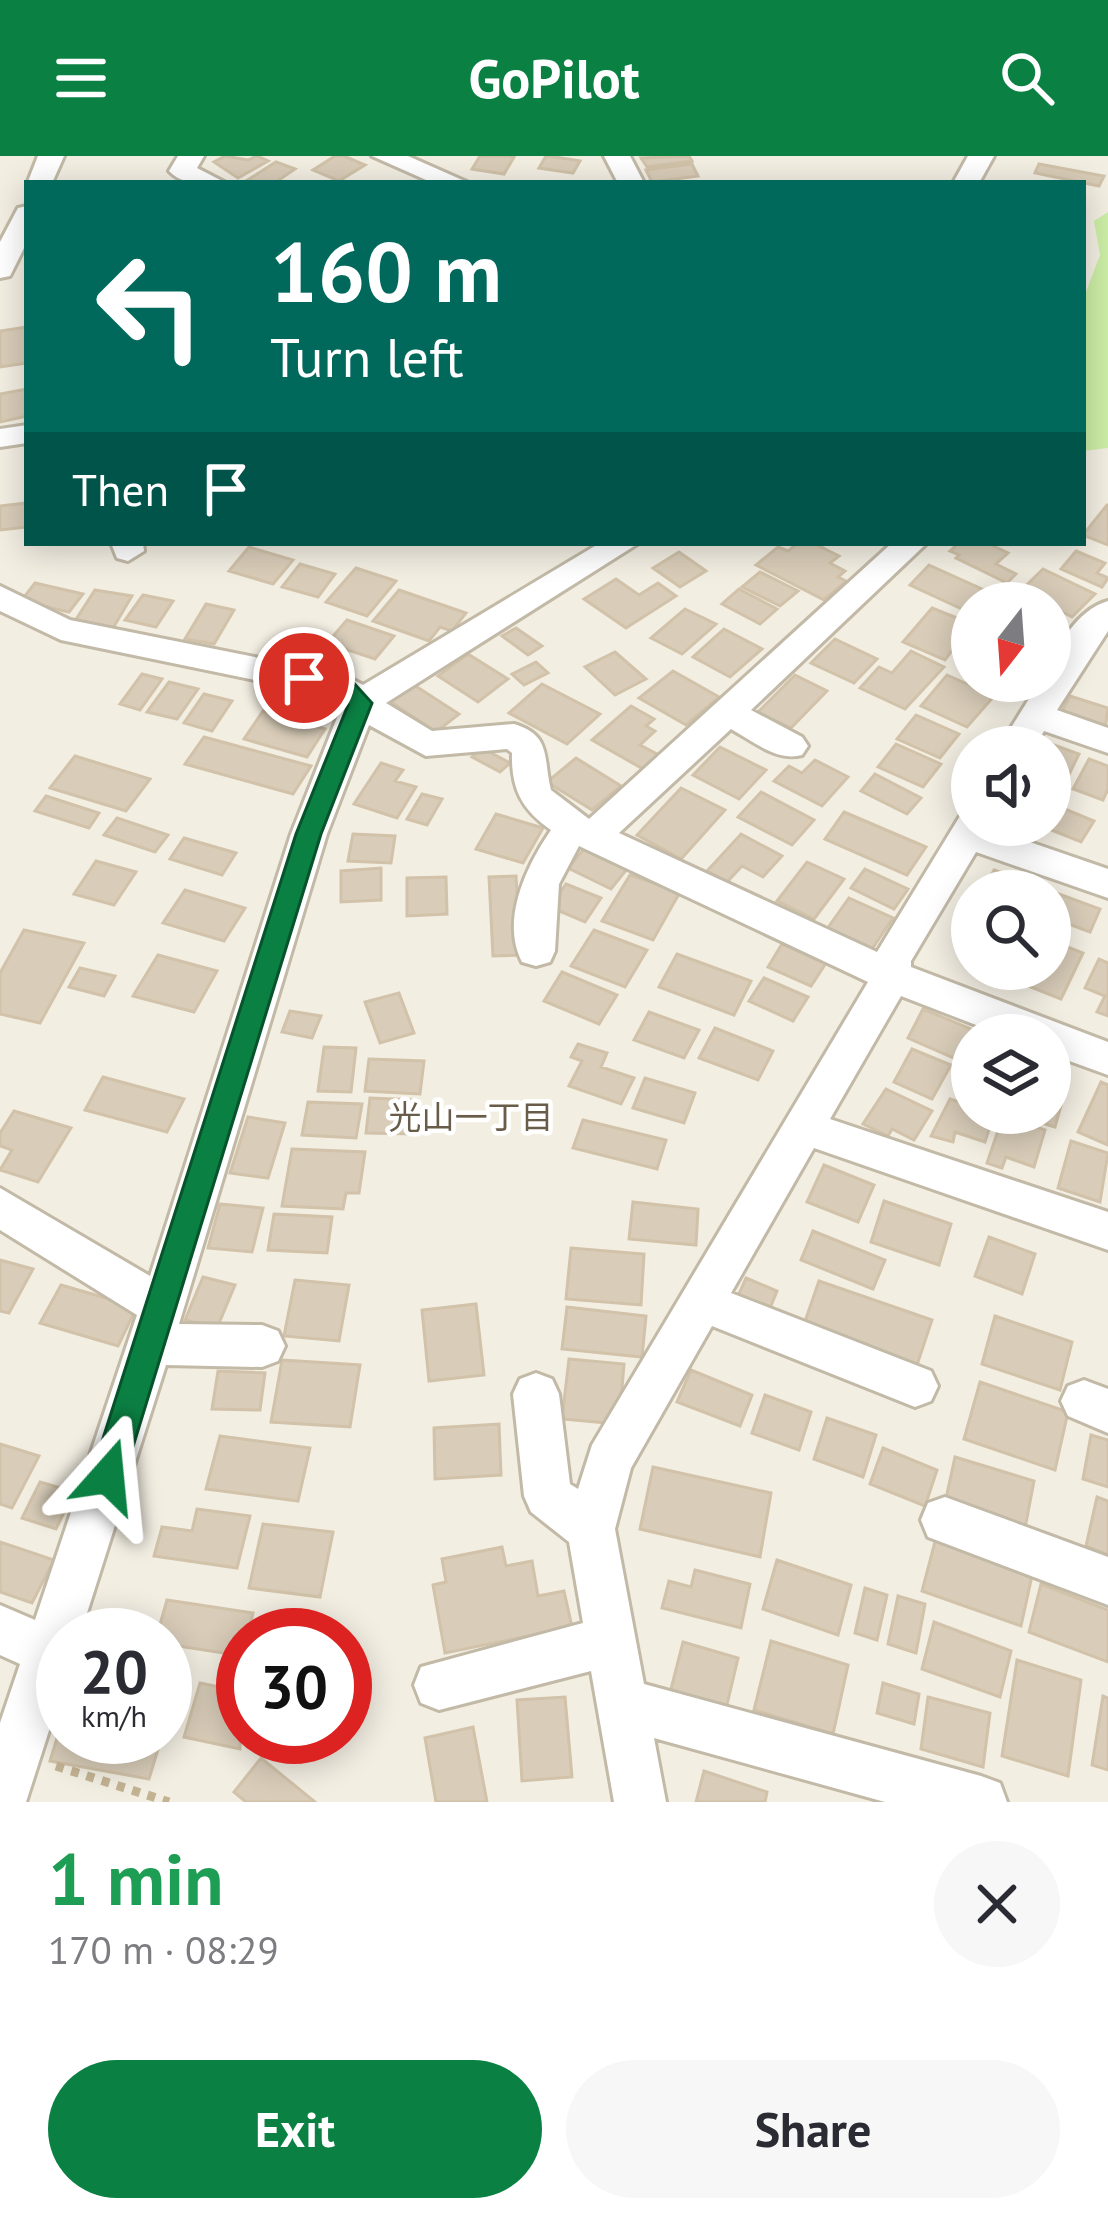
<!DOCTYPE html>
<html lang="en">
<head>
<meta charset="utf-8">
<style>
  :root { --surface:#fff; --page:#f7f7f7; --text:#2b2b33; --muted:#7c7c81; --accent:#0b8043 }
  body { margin:0; font-family:"PT Sans","Noto Sans JP",sans-serif; background:var(--page); color:var(--text); height:100vh; display:flex; flex-direction:column; font-size:45px; white-space:nowrap }
  * { box-sizing:border-box; margin:0 }
  p { font-size:39px; color:var(--muted) }
  .icon { flex:none; width:66px; height:66px; fill:none; stroke:currentColor; stroke-width:2; stroke-linecap:round; stroke-linejoin:round }
  .map { position:relative; height:1646px; overflow:hidden }
  .sheet { display:flex; flex-direction:column; background:var(--surface); flex:1 }
  .sheet>* { flex:none }
  .guide { position:absolute; left:24px; top:24px; width:1062px; height:366px; border-radius:0px; box-shadow:0 6px 30px #0003; background:#00695c; color:#fff; overflow:hidden }
  .needle { width:78px; rotate:197deg }
  .buttons { position:absolute; left:951px; top:426px; display:grid; gap:24px }
  .buttons a { display:grid; place-items:center; width:120px; height:120px; border-radius:50%; background:var(--surface); box-shadow:0 6px 30px #0003; font-size:60px }
  .speed { position:absolute; left:36px; top:1452px; display:flex; gap:24px; font-size:60px; font-weight:700; text-align:center }
  .speed>* { display:grid; place-content:center; width:156px; height:156px; border-radius:50%; background:var(--surface); box-shadow:0 6px 30px #0003; line-height:1 }
  .speed small { font-size:30px; font-weight:400 }
  .speed .limit { border:18px solid #d22; background:#fff; color:#111 }
  .pin { position:absolute; display:grid; place-items:center; width:102px; height:102px; color:#fff; margin:-51px; border:6px solid #fff; border-radius:50%; box-shadow:0 3px 12px #0007 }
  .me { position:absolute; width:132px; margin:-66px; rotate:18deg; stroke-linejoin:round; filter:drop-shadow(0 0 9px #0008) }
  .turn { display:flex; align-items:center; gap:42px; height:252px; padding:0 48px; font-size:54px }
  .turn .icon { width:156px; height:156px; stroke-width:2.5 }
  .turn b { display:block; font-size:84px; line-height:102px }
  .then { display:flex; align-items:center; height:114px; padding:0 48px; background:#0003; gap:24px; font-size:45px }
  .round { display:grid; place-items:center; flex:none; width:126px; height:126px; border-radius:63px; background:var(--page) }
  .overview { display:flex; align-items:center; justify-content:space-between; height:204px; padding:0 48px }
  h1 { font-size:72px; font-weight:800; line-height:90px; color:#1e9e55 }
  .cta { display:flex; gap:24px; margin-top:auto; padding:24px 48px }
  .cta a { flex:1; height:138px; border-radius:72px; background:var(--accent); color:#fff; font-size:48px; font-weight:800; line-height:138px; text-align:center }
  .cta a+a { background:var(--page); color:var(--text) }
  header { display:flex; justify-content:space-between; align-items:center; height:156px; padding:0 48px; background:var(--accent); color:#fff; font-size:54px; font-weight:800 }
  .map>svg:first-child { display:block }
  .green { fill:#cbeda5 }
  .building { fill:#d9cdb9; stroke:#d1c2a9; stroke-width:3 }
  .lines { fill:none; stroke-linecap:round; stroke-linejoin:round }
  .minor-casing { stroke:#c2b9a7; stroke-width:6 }
  .path { stroke:#c3b393; stroke-width:9; stroke-dasharray:8 8; stroke-linecap:butt }
  .minor { fill:#fff; fill-rule:evenodd }
  .route { fill:#0b8043; stroke:#07532c; stroke-width:3 }
  .labels { text-anchor:middle; stroke-width:9; stroke-linejoin:round; paint-order:stroke }
  .neighbourhood-label { font-size:33px; fill:#695c48; stroke:#fff }
</style>
</head>
<body>
<header><svg class="icon" aria-label="menu" viewBox="0 0 24 24"><path d="M4 6h16M4 12h16M4 18h16"/></svg>GoPilot<svg class="icon" aria-label="search" viewBox="0 0 24 24"><circle cx="10" cy="10" r="6"/><path d="M15 15l6 6"/></svg></header>
<div class="map">
<svg width="1108" height="1646" viewBox="0 0 1108 1646">
  <rect width="100%" height="100%" fill="#f3eee2"/>
  <path class="green" d="M1108,56V292L1083,295L1084,141L1100,99L1094,65Z"/>
  <path class="building" d="M225,0L248,4L257,0L268,5L238,22L214,6Z
    M335,0H344L365,9L339,25L313,14Z
    M480,0H508L514,1L504,18L472,13Z
    M546,0H549L580,5L573,17L539,12Z
    M689,0L692,5L647,11L641,2Z
    M276,6L295,13L276,26L246,25Z
    M692,8L698,20L652,26L646,14Z
    M1039,8L1104,20L1099,30L1035,17Z
    M27,171V207L0,211V175Z
    M27,233V260L0,266V238Z
    M27,347V371L0,374V350Z
    M1107,349H1108V389L1083,379Z
    M798,387H813L839,400L830,407L845,415L838,421L846,425L824,444L756,409L778,391L788,395Z
    M959,387H987L1008,397L996,408L1016,418L1007,427L956,402L959,399L950,395Z
    M249,391L293,404L273,428L229,415Z
    M1076,395L1105,407L1097,417L1108,422L1102,431L1061,413Z
    M679,396L706,415L680,431L653,412Z
    M300,408L335,418L318,441L282,431Z
    M929,409L984,434L964,454L910,429Z
    M356,412L396,425L367,460L326,446Z
    M1043,413L1095,438L1072,461L1055,452L1050,457V447H1008Z
    M760,416L798,435L780,450L742,431Z
    M616,423L639,439L658,427L676,440L626,472L584,443Z
    M35,427L83,438L69,456L21,445Z
    M739,433L777,453L760,468L722,448Z
    M95,434L132,440L113,472L75,465Z
    M399,434L466,457L452,475L440,471L429,485L373,465Z
    M143,439L173,445L156,471L125,464Z
    M206,448L234,454L214,488L185,483Z
    M932,452L972,468L945,504L903,486Z
    M685,453L716,468L682,498L651,482Z
    M347,464L394,480L375,503L327,487Z
    M516,472L542,490L528,499L502,480Z
    M724,473L762,493L730,521L693,501Z
    M288,479L337,494L321,516L272,501Z
    M835,483L877,503L854,527L811,507Z
    M911,495L944,511L905,553L860,532L879,511L892,517Z
    M615,496L646,523L615,539L585,511Z
    M468,498L508,523L478,546L438,520Z
    M536,506L548,517L524,529L512,518Z
    M673,515L719,541L686,569L639,542Z
    M142,518L162,523L140,554L120,548Z
    M795,519L827,535L791,572L758,556Z
    M947,519L994,540L967,571L921,550Z
    M169,526L198,533L177,563L147,556Z
    M284,527L336,539L327,553L275,540Z
    M542,528L600,558L567,588L509,557Z
    M414,529L459,558L436,576L391,546Z
    M204,538L232,545L212,575L184,567Z
    M1070,540L1108,552L1105,574L1060,559Z
    M631,550L654,563L646,570L655,575L640,589L659,599L643,613L592,584Z
    M263,555L325,573L307,601L244,583Z
    M916,559L959,578L940,602L897,583Z
    M204,581L311,610L293,638L185,608Z
    M1043,585L1079,598L1062,633L1050,628V591H1040Z
    M896,588L941,608L923,631L878,611Z
    M720,591L766,614L739,643L693,619Z
    M482,592L510,607L500,616L472,601Z
    M75,600L150,623L126,655L50,632Z
    M576,602L621,630L592,654L547,626Z
    M1089,603L1108,610V633L1103,644L1073,633Z
    M815,604L848,621L822,650L774,625L789,610L802,617Z
    M381,607L403,614L395,625L416,631L397,662L354,648Z
    M875,618L921,642L907,658L861,635Z
    M681,632L725,654L681,703L637,679Z
    M761,636L814,664L792,689L738,661Z
    M422,638L442,643L427,669L407,663Z
    M46,640L99,657L89,672L35,655Z
    M1050,647L1094,665L1081,686L1039,669H1050Z
    M844,656L926,691L907,719L825,683Z
    M496,658L543,672L523,707L476,693Z
    M117,662L168,679L155,696L104,679Z
    M353,678L395,680L391,707L348,705Z
    M741,678L782,700L763,721L742,710L727,726L707,715Z
    M184,682L236,697L222,719L170,703Z
    M584,693L627,713L611,733L568,712Z
    M96,705L136,716L114,749L74,738Z
    M807,706L844,723L814,763L777,745Z
    M381,712V744L341,746V715Z
    M865,713L908,733L894,753L851,732Z
    M994,714L1100,753L1090,776L1050,761V735H983Z
    M630,719L680,736L653,784L602,765Z
    M516,720L521,799L493,800L489,721Z
    M446,721L447,758L407,760V722Z
    M566,728L601,742L585,766L550,751Z
    M185,734L245,752L224,785L163,767Z
    M849,742L893,762L872,793L827,773Z
    M24,774L84,787L40,867L0,858V817Z
    M594,774L647,794L625,831L571,810Z
    M1050,784L1083,797L1061,843L1023,828L1030,813H1050Z
    M782,788L826,807L811,830L768,811Z
    M677,798L751,825L734,859L659,831Z
    M158,799L217,815L194,856L133,840Z
    M1099,803L1108,807V860L1097,856L1105,840L1085,832Z
    M80,812L115,820L104,840L69,831Z
    M562,816L617,839L599,868L544,845Z
    M764,822L808,841L793,865L749,845Z
    M399,837L414,877L380,887L365,846Z
    M923,853L971,873L956,903L908,882Z
    M290,855L321,860L312,882L282,876Z
    M649,856L699,874L684,902L634,884Z
    M715,872L773,895L758,924L699,902Z
    M578,888L607,897L601,911L634,922L621,948L569,930L582,905L571,901Z
    M324,891L356,892L351,936L318,935Z
    M912,893L951,909L932,943L894,926Z
    M369,903L424,905L420,938L365,935Z
    M1050,915L1069,921L1055,971L1023,961L1050,957Z
    M103,921L184,943L167,976L85,954Z
    M645,922L695,937L684,967L633,952Z
    M1101,926L1108,929V989L1078,976Z
    M886,933L932,955L914,984L892,973L888,980L863,968Z
    M370,942L417,944L414,978L366,977Z
    M950,943L972,950V957H994L985,986L955,976L953,986L931,980Z
    M308,946L362,948L356,982L302,979Z
    M14,955L71,972L38,1026L0,1014L12,994L0,990V977Z
    M1003,960L1045,974L1034,1011L1006,1001L1002,1012L987,1007Z
    M248,961L285,967L268,1022L230,1017Z
    M583,964L666,984L657,1013L573,992Z
    M1071,985L1108,997L1100,1046L1058,1032Z
    M292,993L365,996L359,1037H346L343,1053L282,1050Z
    M824,1009L874,1029L858,1066L807,1046Z
    M884,1045L951,1068L939,1109L871,1086Z
    M633,1046L698,1053L696,1089L629,1083Z
    M220,1048L263,1052L252,1096L208,1092Z
    M274,1058L332,1061L327,1097L268,1094Z
    M813,1075L885,1104L873,1133L801,1104Z
    M989,1081L1035,1098L1022,1138L975,1120Z
    M571,1092L644,1098L641,1149L566,1143Z
    M0,1104L33,1113L9,1157L0,1155Z
    M203,1121L235,1129L217,1172L185,1164Z
    M746,1122L777,1135L768,1157L736,1145Z
    M295,1124L349,1129L339,1185L284,1180Z
    M819,1125L932,1164L916,1212L803,1171Z
    M61,1129L137,1151L118,1190L40,1167Z
    M476,1148L484,1219L429,1225L422,1154Z
    M567,1151L646,1160L642,1201L562,1193Z
    M995,1160L1072,1186L1060,1234L982,1208Z
    M569,1203L624,1208L619,1268L562,1263Z
    M282,1204L360,1209L350,1271L271,1266Z
    M691,1214L752,1239L740,1270L677,1246Z
    M218,1215L265,1217L260,1254L212,1253Z
    M980,1226L1068,1256L1055,1314L964,1283Z
    M765,1239L811,1256L799,1294L752,1277Z
    M827,1262L876,1279L863,1321L814,1303Z
    M499,1268L501,1319L435,1323L434,1272Z
    M1091,1279L1108,1284V1331L1083,1323Z
    M220,1280L310,1292L298,1345L206,1333Z
    M0,1288L39,1300L12,1352L0,1348Z
    M883,1292L937,1314L925,1350L870,1328Z
    M955,1301L1034,1325L1025,1372L945,1347Z
    M653,1311L771,1337L760,1401L640,1373Z
    M40,1326L74,1336L56,1373L22,1362Z
    M1097,1341L1108,1345V1399L1086,1390Z
    M197,1353L250,1360L237,1412L154,1400L162,1371L192,1375Z
    M263,1368L333,1376L320,1441L249,1432Z
    M936,1382L1033,1415L1021,1470L922,1435Z
    M0,1386L54,1404L32,1447L0,1436Z
    M502,1391L506,1410L532,1405L538,1440L564,1435L572,1471L445,1497L433,1429L446,1426L442,1403Z
    M777,1404L851,1429L838,1479L763,1453Z
    M695,1414L750,1428L741,1472L662,1452L669,1425L691,1431Z
    M1041,1428L1108,1454V1506L1029,1476Z
    M865,1432L887,1439L877,1484L855,1477Z
    M898,1440L925,1448L916,1497L888,1488Z
    M167,1444L253,1457L248,1479H243V1500L165,1488V1479H157Z
    M934,1466L1011,1495L1000,1541L922,1513Z
    M771,1485L848,1509L833,1578L754,1554Z
    M683,1486L738,1502L726,1553L670,1537Z
    M1017,1504L1081,1524L1068,1620L1002,1600Z
    M165,1514L186,1518L168,1577H165Z
    M200,1527L243,1536L240,1593L184,1581Z
    M883,1527L919,1538L914,1568L877,1557Z
    M1103,1540L1108,1542V1614L1092,1609Z
    M565,1541L572,1621L522,1625L517,1544Z
    M928,1541L990,1557L983,1611L921,1593Z
    M473,1571L487,1646H436L425,1582Z
    M60,1572L63,1581H108L159,1590L149,1623L50,1605Z
    M256,1581H319L313,1604L254,1590Z
    M261,1602L315,1646H246L234,1636Z
    M704,1615L767,1636L765,1646H696Z"/>
  <g class="lines">
    <g class="minor-casing">
      <path id="minor" d="M38,0H64L52,27L27,28Z
        M178,0H204L197,12L226,27C206,27 184,31 169,15Z
        M372,0H408L469,27H433Z
        M604,0H630L644,27H618Z
        M968,0H994L979,27H953Z
        M27,50V86L10,120L0,122V86L18,52Z
        M27,269V287L0,291V273Z
        M111,387H143L144,395L128,405L117,402Z
        M600,387H639L386,547L432,575L514,568C552,579 543,603 551,634L589,663L892,387H927L751,554L802,581L808,590L802,599C777,606 753,585 731,573L619,677L877,796L960,660L972,656V669H991L989,672L1108,713V742L976,696L911,805V811L1108,886V919L1050,898V879H1002L901,840L830,963L1108,1056V1094L814,992L731,1137L931,1215L938,1230L931,1245L915,1251L712,1170L631,1312L615,1373L644,1528L981,1620L1000,1627L1007,1646H885L654,1582L666,1646H614L591,1515L439,1554L421,1547L414,1529L421,1511L583,1467L569,1386L531,1356L524,1340L513,1238L520,1223L536,1217L552,1223L559,1238L570,1328L578,1333L592,1289L868,826L579,690L559,728L555,795L550,806L536,810L522,806C500,764 527,709 551,674C522,654 511,633 512,597L507,593L426,600L369,569L327,678L179,1168L262,1169L278,1175L285,1190L278,1205L262,1211L166,1209L80,1479H63V1531L26,1646H0V1567L20,1508L0,1499V1449L35,1464L137,1159L0,1074V1032L150,1120L291,678L342,549L333,540L61,484L0,455V430L70,464L344,519L363,529Z
        M1108,445V475L1057,554L1108,572V597L1044,575L1035,591H999L1040,525H1050C1050,495 1078,453 1108,445Z
        M1084,1224L1108,1233V1277L1068,1260L1061,1245L1068,1230Z
        M945,1341L1108,1401V1449L928,1381L921,1364L928,1347Z"/>
    </g>
    <path class="path" d="M56,1610L169,1646"/>
    <use href="#minor" class="minor"/>
  </g>
  <path class="route" d="M304,514L352,525L372,547L321,678L124,1320L119,1331L108,1336L96,1331L91,1320L296,678L348,549L336,538L295,528V517Z"/>
  <g class="labels">
    <g class="neighbourhood-label">
      <text x="471" y="973">光山一丁目</text>
    </g>
  </g>
</svg>
<div class="buttons">
<a><svg class="needle" viewBox="-14 -14 28 28"><path d="M0-13l5 13h-10z" fill="#e53935"/><path d="M0 13l5-13h-10z" fill="#7c7c81"/></svg></a>
<a><svg class="icon" aria-label="sound" viewBox="0 0 24 24"><path d="M4 9h4l5-4v14l-5-4H4zM17 9q2 3 0 6"/></svg></a>
<a><svg class="icon" aria-label="search" viewBox="0 0 24 24"><circle cx="10" cy="10" r="6"/><path d="M15 15l6 6"/></svg></a>
<a><svg class="icon" aria-label="layers" viewBox="0 0 24 24"><path d="M12 4l9 5-9 5-9-5zM3 14l9 5 9-5"/></svg></a>
</div>
<div class="speed"><div>20<small>km/h</small></div><div class="limit">30</div></div>
<div class="pin" style="left:304px;top:522px;background:#d93025"><svg class="icon" aria-label="arrive" viewBox="0 0 24 24"><path d="M6 21V4h12l-3 4 3 4H6"/></svg></div>
<svg class="me" style="left:108px;top:1320px" viewBox="-20 -20 40 40"><path d="M0-17L14 15 0 8-14 15z" fill="#0b8043" stroke="#fff" stroke-width="4"/></svg>
<div class="guide">
<div class="turn"><svg class="icon" aria-label="left" viewBox="0 0 24 24"><path d="M17 20v-9H6M10 6l-5 5 5 5"/></svg><div><b>160 m</b>Turn left</div></div>
<div class="then">Then<svg class="icon" aria-label="arrive" viewBox="0 0 24 24"><path d="M6 21V4h12l-3 4 3 4H6"/></svg></div>
</div>
</div>
<section class="sheet">
<div class="overview"><div><h1>1 min</h1><p>170 m · 08:29</p></div><a class="round"><svg class="icon" aria-label="close" viewBox="0 0 24 24"><path d="M6 6l12 12M18 6L6 18"/></svg></a></div>
<div class="cta"><a>Exit</a><a>Share</a></div>
</section>
</body>
</html>
